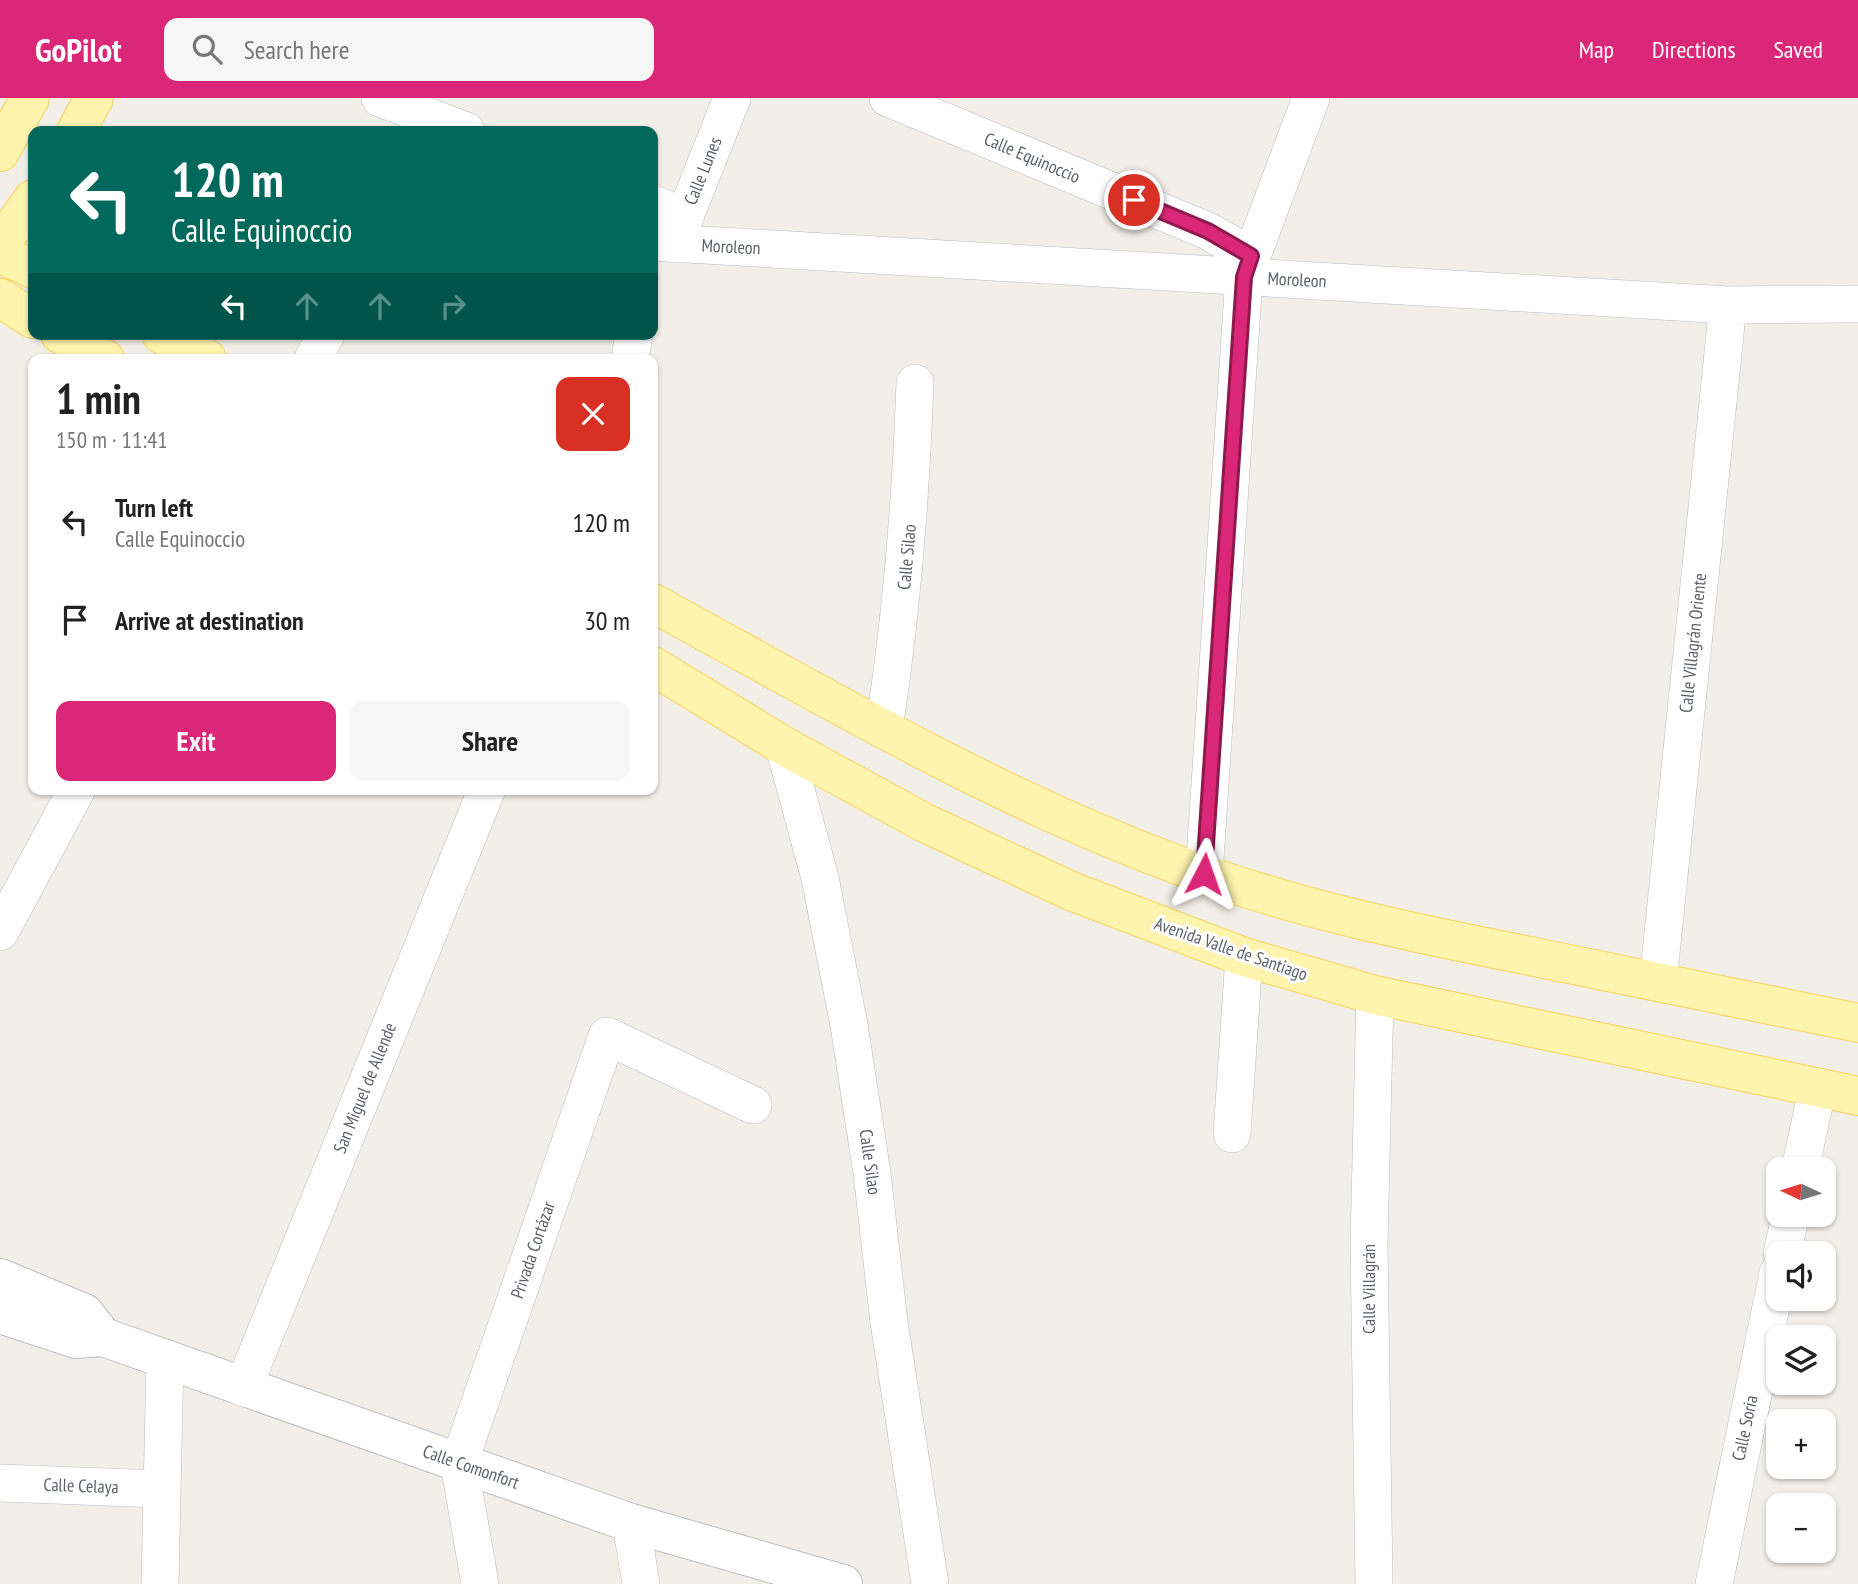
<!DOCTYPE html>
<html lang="en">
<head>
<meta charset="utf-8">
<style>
  :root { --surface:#fff; --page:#f6f6f6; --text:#222; --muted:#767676; --accent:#db2777 }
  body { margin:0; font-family:"PT Sans Narrow",sans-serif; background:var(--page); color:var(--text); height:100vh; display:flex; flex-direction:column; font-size:26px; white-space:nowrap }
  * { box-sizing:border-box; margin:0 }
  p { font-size:23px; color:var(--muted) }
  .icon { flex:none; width:38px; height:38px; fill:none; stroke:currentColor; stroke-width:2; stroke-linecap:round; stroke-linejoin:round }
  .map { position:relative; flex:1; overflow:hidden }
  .drawer { position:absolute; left:28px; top:256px; width:630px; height:441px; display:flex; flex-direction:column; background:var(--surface); border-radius:14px; box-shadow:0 2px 5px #0004 }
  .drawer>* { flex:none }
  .guide { position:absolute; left:28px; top:28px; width:630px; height:214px; border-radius:14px; box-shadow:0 2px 5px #0004; background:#00695c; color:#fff; overflow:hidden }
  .needle { width:46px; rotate:274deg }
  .fabs { position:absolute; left:1766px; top:1059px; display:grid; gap:14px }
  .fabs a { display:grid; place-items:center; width:70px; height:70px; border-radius:14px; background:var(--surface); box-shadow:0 2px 5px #0004; font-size:35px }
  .pin { position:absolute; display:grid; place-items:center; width:60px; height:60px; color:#fff; margin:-30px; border:4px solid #fff; border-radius:50%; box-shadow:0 2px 7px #0007 }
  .me { position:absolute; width:77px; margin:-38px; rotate:4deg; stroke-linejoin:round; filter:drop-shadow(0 0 5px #0008) }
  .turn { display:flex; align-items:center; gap:24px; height:147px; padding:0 28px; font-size:32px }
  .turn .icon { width:91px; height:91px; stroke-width:2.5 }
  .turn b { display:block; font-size:49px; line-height:60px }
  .lanes { display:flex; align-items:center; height:66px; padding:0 28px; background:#0003; justify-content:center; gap:35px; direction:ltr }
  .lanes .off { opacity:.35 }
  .round { display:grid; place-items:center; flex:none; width:74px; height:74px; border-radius:14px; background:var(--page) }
  .summary { display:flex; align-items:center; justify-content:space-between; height:119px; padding:0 28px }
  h1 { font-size:42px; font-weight:600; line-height:52px }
  .primary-button { display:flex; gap:14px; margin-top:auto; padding:14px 28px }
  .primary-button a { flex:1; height:80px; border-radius:14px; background:var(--accent); color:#fff; font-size:28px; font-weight:600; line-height:80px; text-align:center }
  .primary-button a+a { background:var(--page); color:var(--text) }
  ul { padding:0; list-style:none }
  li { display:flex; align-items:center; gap:21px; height:98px; padding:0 28px }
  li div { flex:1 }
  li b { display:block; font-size:26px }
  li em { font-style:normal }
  header { display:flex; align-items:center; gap:42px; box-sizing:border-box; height:98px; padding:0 35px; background:var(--accent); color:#fff }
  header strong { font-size:33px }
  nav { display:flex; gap:38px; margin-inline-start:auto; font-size:24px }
  .search { width:490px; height:63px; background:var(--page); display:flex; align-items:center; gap:18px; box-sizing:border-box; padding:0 24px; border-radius:14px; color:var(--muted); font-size:26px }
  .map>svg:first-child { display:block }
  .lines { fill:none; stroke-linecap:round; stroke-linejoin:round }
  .minor-casing { stroke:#b9bcc1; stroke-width:38 }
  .tertiary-casing { stroke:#b9bcc1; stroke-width:40 }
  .primary-casing { stroke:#f9d158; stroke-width:40 }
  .minor { stroke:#fff; stroke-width:37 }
  .tertiary { stroke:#fff; stroke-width:38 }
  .primary { stroke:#fff4ae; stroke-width:38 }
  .route-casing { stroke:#8e194d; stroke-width:18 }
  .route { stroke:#db2777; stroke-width:12 }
  .labels { text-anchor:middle; stroke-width:6; stroke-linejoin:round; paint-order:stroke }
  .street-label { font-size:18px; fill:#5e6268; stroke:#fff }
</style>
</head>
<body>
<header>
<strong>GoPilot</strong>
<div class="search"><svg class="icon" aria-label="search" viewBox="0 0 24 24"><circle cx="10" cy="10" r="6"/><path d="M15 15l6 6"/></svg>Search here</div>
<nav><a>Map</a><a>Directions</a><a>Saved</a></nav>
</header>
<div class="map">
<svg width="1858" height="1486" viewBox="0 0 1858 1486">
  <rect width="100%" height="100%" fill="#f1efe7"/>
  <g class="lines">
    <g class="minor-casing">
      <path id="minor" d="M380,0L466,33
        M888,0L1208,133L1251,158
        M653,106L685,119
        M653,144L1728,207L1858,206
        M674,146L732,0
        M313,261L326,236
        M630,261L634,236
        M884,631C902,513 911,405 915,285
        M784,648L820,780L849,927L872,1075L889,1224L930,1486
        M1204,776L1244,179L1311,0
        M0,834L77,691
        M1658,884L1728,207
        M1232,1036L1244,859
        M1800,1071L1818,989
        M1782,1155L1791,1116
        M243,1290L487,691
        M0,1385L161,1391
        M631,1425L641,1486
        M160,1486L165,1262
        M480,1486L459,1365L607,938L753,1007
        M1374,1486L1369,1145L1375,897
        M1714,1486L1778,1175"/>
    </g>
    <g class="tertiary-casing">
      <path id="tertiary" d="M0,1180L84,1215L103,1239
        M0,1216L76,1241L103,1239L631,1425L843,1486"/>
    </g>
    <g class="primary-casing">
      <path id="primary" d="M76,33L94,0
        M0,54L30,0
        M0,147L33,101
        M0,156L33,171
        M0,200L33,221
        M60,236L105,261
        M161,236L207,261
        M653,505C833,603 1009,708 1203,776C1311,814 1423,837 1535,859C1643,881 1750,903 1858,925
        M653,568L784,648L925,725L1071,793L1244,859L1375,897L1858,998"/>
    </g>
    <use href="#minor" class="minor"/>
    <use href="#tertiary" class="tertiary"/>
    <use href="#primary" class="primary"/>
  </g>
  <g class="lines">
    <g class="route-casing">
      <path id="route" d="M1134,102L1208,133L1251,158L1244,179L1204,776"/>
    </g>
    <use href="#route" class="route"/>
  </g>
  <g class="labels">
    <g class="street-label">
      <text transform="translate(1032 60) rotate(23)" y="6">Calle Equinoccio</text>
      <text transform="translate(703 73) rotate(-68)" y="6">Calle Lunes</text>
      <text transform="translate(731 149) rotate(3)" y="6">Moroleon</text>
      <text transform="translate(1297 182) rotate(3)" y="6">Moroleon</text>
      <text transform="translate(907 459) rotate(-85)" y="6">Calle Silao</text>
      <text transform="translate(1693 545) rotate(-84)" y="6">Calle Villagrán Oriente</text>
      <text transform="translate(1231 851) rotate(19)" y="6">Avenida Valle de Santiago</text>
      <text transform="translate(365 990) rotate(-68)" y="6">San Miguel de Allende</text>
      <text transform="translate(870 1064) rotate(82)" y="6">Calle Silao</text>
      <text transform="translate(533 1152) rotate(-71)" y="6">Privada Cortázar</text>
      <text transform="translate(1369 1191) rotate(-90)" y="6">Calle Villagrán</text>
      <text transform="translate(1745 1330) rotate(-78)" y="6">Calle Soria</text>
      <text transform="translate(471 1369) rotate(19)" y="6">Calle Comonfort</text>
      <text transform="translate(81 1388) rotate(2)" y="6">Calle Celaya</text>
    </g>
  </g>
</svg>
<div class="fabs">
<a><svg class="needle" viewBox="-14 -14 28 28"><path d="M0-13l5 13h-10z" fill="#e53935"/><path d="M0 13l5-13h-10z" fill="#767676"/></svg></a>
<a><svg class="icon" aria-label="sound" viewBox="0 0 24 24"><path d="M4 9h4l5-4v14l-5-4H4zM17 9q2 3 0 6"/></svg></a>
<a><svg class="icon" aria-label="layers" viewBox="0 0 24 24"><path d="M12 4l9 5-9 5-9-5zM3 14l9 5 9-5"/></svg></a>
<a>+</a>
<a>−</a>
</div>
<div class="pin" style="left:1134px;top:102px;background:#d93025"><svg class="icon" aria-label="arrive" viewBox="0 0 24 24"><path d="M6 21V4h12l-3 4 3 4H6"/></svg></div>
<svg class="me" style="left:1204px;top:776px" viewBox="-20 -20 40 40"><path d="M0-17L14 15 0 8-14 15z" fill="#db2777" stroke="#fff" stroke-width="4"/></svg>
<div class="guide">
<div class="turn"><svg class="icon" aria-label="left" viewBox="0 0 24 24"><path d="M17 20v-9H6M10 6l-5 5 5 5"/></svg><div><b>120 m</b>Calle Equinoccio</div></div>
<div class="lanes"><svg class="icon" aria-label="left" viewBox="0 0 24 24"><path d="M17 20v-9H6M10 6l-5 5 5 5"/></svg><svg class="icon off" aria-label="ahead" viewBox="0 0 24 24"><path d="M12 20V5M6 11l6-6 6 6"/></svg><svg class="icon off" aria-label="ahead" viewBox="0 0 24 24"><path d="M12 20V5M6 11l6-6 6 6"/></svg><svg class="icon off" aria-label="right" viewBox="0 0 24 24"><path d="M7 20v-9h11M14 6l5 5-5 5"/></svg></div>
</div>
<section class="drawer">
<div class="summary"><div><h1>1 min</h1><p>150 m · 11:41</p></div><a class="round" style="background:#d93025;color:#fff"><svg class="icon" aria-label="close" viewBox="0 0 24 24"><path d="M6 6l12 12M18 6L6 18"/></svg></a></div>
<ul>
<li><svg class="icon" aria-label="left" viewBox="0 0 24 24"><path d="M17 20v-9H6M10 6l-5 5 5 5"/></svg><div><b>Turn left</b><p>Calle Equinoccio</p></div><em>120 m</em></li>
<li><svg class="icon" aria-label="arrive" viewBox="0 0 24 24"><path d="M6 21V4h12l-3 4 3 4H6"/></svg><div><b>Arrive at destination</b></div><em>30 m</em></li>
</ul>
<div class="primary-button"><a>Exit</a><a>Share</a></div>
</section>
</div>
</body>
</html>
